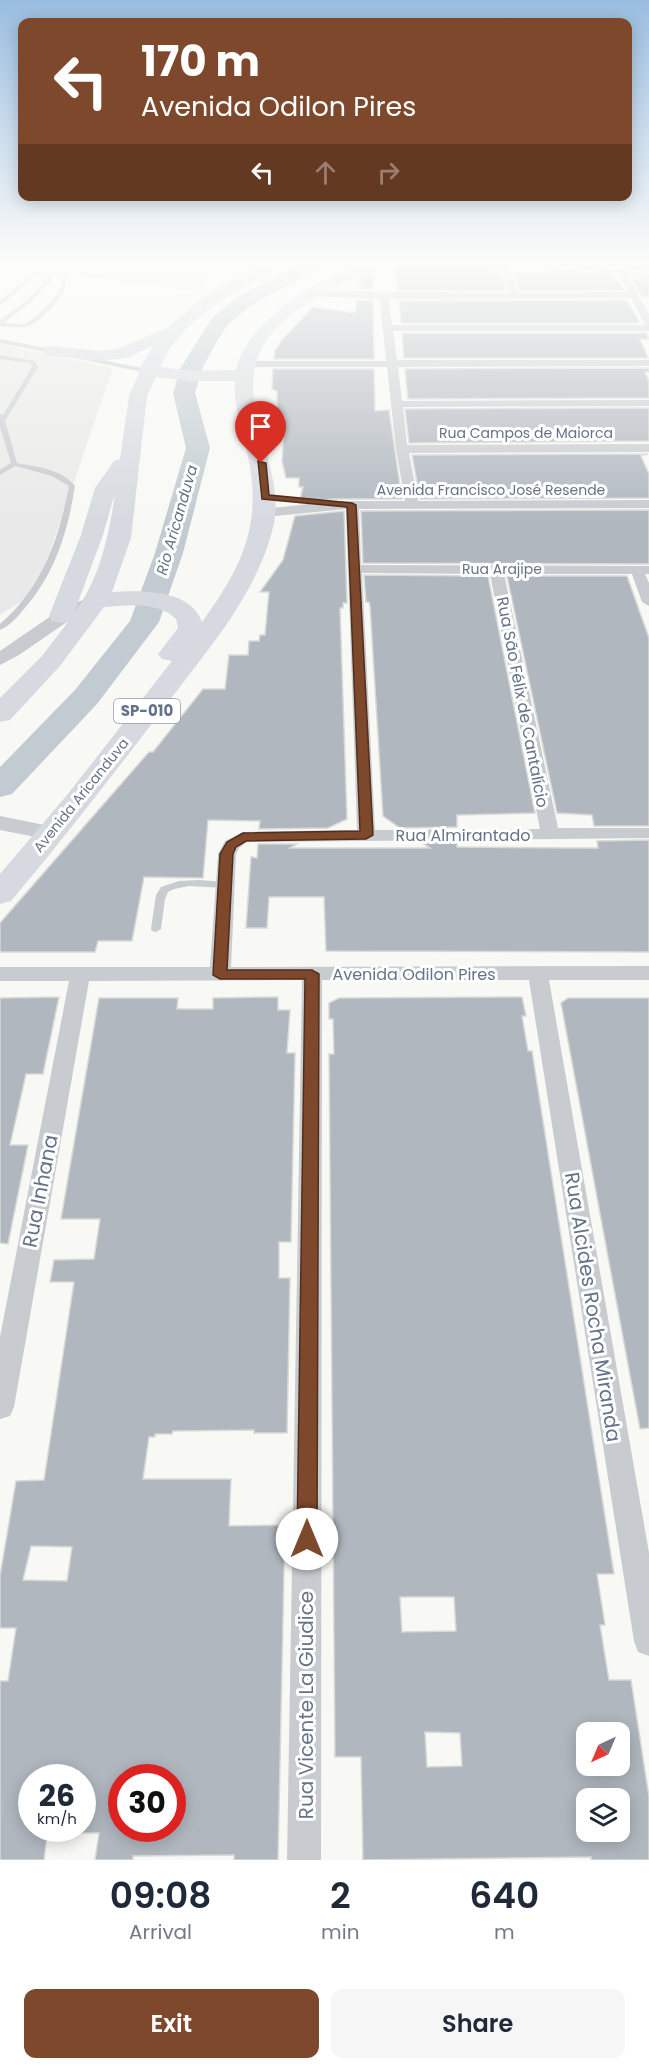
<!DOCTYPE html>
<html lang="en">
<head>
<meta charset="utf-8">
<style>
  :root { --surface:#fff; --page:#f6f6f7; --text:#1f2937; --muted:#747a83; --accent:#7d482b }
  body { margin:0; font-family:Poppins,sans-serif; background:var(--page); color:var(--text); height:100vh; display:flex; flex-direction:column; font-size:22px; white-space:nowrap }
  * { box-sizing:border-box; margin:0 }
  p { font-size:20px; color:var(--muted) }
  .icon { flex:none; width:33px; height:33px; fill:none; stroke:currentColor; stroke-width:2; stroke-linecap:round; stroke-linejoin:round }
  .map { position:relative; height:1860px; overflow:hidden }
  .details { display:flex; flex-direction:column; background:var(--surface); flex:1 }
  .details>* { flex:none }
  .guide { position:absolute; left:18px; top:18px; width:614px; height:183px; border-radius:12px; box-shadow:0 3px 15px #0003; background:#7d482b; color:#fff; overflow:hidden }
  .needle { width:39px; rotate:224deg }
  .buttons { position:absolute; left:576px; top:1722px; display:grid; gap:12px }
  .buttons a { display:grid; place-items:center; width:54px; height:54px; border-radius:12px; background:var(--surface); box-shadow:0 3px 15px #0003; font-size:30px }
  .speed { position:absolute; left:18px; top:1764px; display:flex; gap:12px; font-size:30px; font-weight:700; text-align:center }
  .speed>* { display:grid; place-content:center; width:78px; height:78px; border-radius:50%; background:var(--surface); box-shadow:0 3px 15px #0003; line-height:1 }
  .speed small { font-size:15px; font-weight:400 }
  .speed .limit { border:9px solid #d22; background:#fff; color:#111 }
  .pin { position:absolute; display:grid; place-items:center; width:51px; height:51px; color:#fff; margin:-62px -26px; border-radius:50% 50% 50% 0; rotate:-45deg; box-shadow:0 0 6px #0007 }
  .pin .icon { rotate:45deg }
  .me { position:absolute; width:66px; margin:-33px; rotate:0deg; stroke-linejoin:round; filter:drop-shadow(0 0 4px #0008) }
  .turn { display:flex; align-items:center; gap:21px; height:126px; padding:0 24px; font-size:27px }
  .turn .icon { width:78px; height:78px; stroke-width:2.5 }
  .turn b { display:block; font-size:42px; line-height:51px }
  .lanes { display:flex; align-items:center; height:57px; padding:0 24px; background:#0003; justify-content:center; gap:30px; direction:ltr }
  .lanes .off { opacity:.35 }
  .eta { display:flex; justify-content:space-evenly; align-items:center; height:102px; text-align:center }
  .eta b { font-size:36px; font-weight:600; line-height:42px }
  .primary-button { display:flex; gap:12px; margin-top:auto; padding:12px 24px }
  .primary-button a { flex:1; height:69px; border-radius:12px; background:var(--accent); color:#fff; font-size:24px; font-weight:600; line-height:69px; text-align:center }
  .primary-button a+a { background:var(--page); color:var(--text) }
  .map>svg:first-child { display:block }
  .built { fill:#e8e9e8 }
  .lines { fill:none; stroke-linecap:round; stroke-linejoin:round }
  .stream { stroke:#c2cbd1; stroke-width:4 }
  .river { fill:#c2cbd1; fill-rule:evenodd }
  .building { fill:#b0b7bf; stroke:#d9dad7; stroke-width:1.5; fill-rule:evenodd }
  .service { fill:#c8cbcf; fill-rule:evenodd }
  .minor { fill:#c8cbcf; fill-rule:evenodd }
  .tertiary { fill:#c8cbcf; fill-rule:evenodd }
  .trunk { fill:#d6dae0; fill-rule:evenodd }
  .route { fill:#7d482b; stroke:#512f1c; stroke-width:1.5 }
  .labels { text-anchor:middle; stroke-width:6; stroke-linejoin:round; paint-order:stroke }
  .far-street-label { font-size:14px; fill:#647389; stroke:#fff }
  .far-water-label { font-size:15px; font-style:italic; fill:#607584; stroke:#fff }
  .shield { fill:#fff; stroke:#929dac; stroke-width:1.5 }
  .shield-label { font-size:15px; font-weight:bold; fill:#647389 }
  .street-label { font-size:16px; fill:#647389; stroke:#fff }
  .near-street-label { font-size:20px; fill:#647389; stroke:#fff }
</style>
</head>
<body>
<div class="map">
<svg width="649" height="1860" viewBox="0 0 649 1860">
  <rect width="100%" height="100%" fill="#f8f8f5"/>
  <path class="built" d="M79,262H232L201,278L213,281L193,291L80,276L77,268Z
    M0,344L113,368L36,592L0,615Z"/>
  <g class="lines">
    <path class="stream" d="M555,262L649,277"/>
    <path class="river" d="M303,262H326L323,266L250,306L227,325L215,345L203,367L195,393L210,448L183,553L159,622L97,704L12,794L0,797V767L75,690L130,621L155,553L186,448L173,393L181,367L212,318L236,298Z"/>
  </g>
  <path class="building" d="M404,262H493L497,273H500L506,291L397,290L395,267Z
    M547,269L611,273L624,290L520,291L514,273H549Z
    M373,274V289H359L361,278Z
    M632,279H649V297H642Z
    M357,300L373,301L374,359H274L275,351L281,341L313,307L355,313Z
    M627,300L640,323H401L399,301Z
    M402,333H646L649,339H640L648,358H404Z
    M649,368V372H645L649,381V398L408,399L405,369Z
    M273,369H374L375,411L389,410L402,499H333L299,503L303,487H299V478H286L282,461L285,417H277V391L272,389Z
    M649,408V441L409,443L405,409Z
    M648,454L641,456L649,474V498L420,499L412,455Z
    M649,510V564L363,563L361,511Z
    M344,511L347,603H343V608H340L347,819L328,828L259,829L260,821L208,820L203,878L144,877L132,941H98L95,952H0V923L149,752H153L203,689H225L229,655H248L249,641H259L260,635H265L269,592H260L283,560L295,516Z
    M364,575L488,576L535,813L457,815V827L400,828L383,816L370,606L369,602H366Z
    M507,576H627L649,638V826H594L592,815L557,813Z
    M649,840V952L326,951L324,897H269L267,928H246L251,857L257,858L258,844H297L290,848H430L422,843L457,842V847L579,848H598L597,841Z
    M59,997L43,1074H26L10,1145H28L8,1244L0,1243V998Z
    M278,997V1010H290L287,1053H295L291,1242H279V1278H290L287,1433H254V1430L173,1431L172,1434H155V1437H149L143,1479H231L229,1526L285,1525L278,1860H234V1855L133,1856V1860H95L99,1833H82V1778H32V1828H48L44,1860H0V1681H8L16,1628H0V1576L16,1481L44,1480L74,1282H50L54,1260L94,1259L100,1219H61L99,998H178L177,1009H213V998ZM31,1546L72,1547L67,1581L23,1580ZM122,1778H172V1828H122Z
    M522,997L526,1016H522L528,1051H532L614,1574H597L605,1625H600L609,1680H631L649,1797V1860H591V1857L363,1860L361,1757H335L329,1054H334L333,1019H329V1003L339,998ZM400,1597H454L456,1631L402,1632ZM425,1732L460,1733L462,1766L427,1767ZM586,1732H620V1766H586ZM586,1798H620V1832H586Z
    M568,998H649V1428L640,1429L561,1003Z"/>
  <g class="lines">
    <path class="service" d="M636,262L649,263V265Z
      M33,272L67,275C69,292 44,319 29,326C20,329 9,326 0,326V320L27,300L49,276L36,275L0,306V301ZM54,276L63,277C62,282 62,287 59,291C55,299 32,322 23,324C17,325 10,323 4,323L31,302Z
      M0,339L56,350L59,352L56,354L0,343Z
      M0,355L34,361L38,367L5,421L17,463C37,467 62,469 75,486C68,531 55,574 24,609C18,617 9,626 0,630V624C42,588 59,539 69,486L52,476L15,466L0,475V470L11,463L0,427V414L3,415L32,367L30,363L0,359Z
      M77,355L147,369L150,371L147,373L75,358L74,357Z
      M199,880L225,882L230,885L225,888L189,886L174,889L168,892L165,899L161,929L156,932L152,931L151,929L156,895L161,887L179,881Z"/>
    <path class="minor" d="M499,262H508L518,293L628,292L619,277L627,275L649,314V331H393L397,360H649V366L398,367L402,401L649,400V406L403,407L407,445L649,444V452L409,453L418,501L649,500V508L359,509L361,565L649,566V574H645L649,583V606L642,602L632,574H504L558,828H649V838L247,842L239,848L236,854L231,967L649,966V980H549L649,1553V1656L638,1652L634,1641L529,980H322L321,1860H287L302,980L89,981L14,1407L10,1416L0,1419V1337L69,981H0V967H210L218,854L225,841L243,832L357,830L346,509L265,517L259,513L265,509L333,501H405L396,449L387,367H246L241,364L246,361H386L380,299L313,296L308,293L310,291L509,293ZM631,298L645,325H392L389,299ZM362,573L490,574L540,829L375,830Z
      M598,262H622L649,266V272Z"/>
    <path class="tertiary" d="M97,595L103,596L106,600L103,604L77,615L19,655L0,665V651L64,607Z
      M0,816L59,828L62,833L59,838L51,840L0,830Z"/>
    <path class="trunk" d="M265,262H283C275,272 259,278 248,285C212,305 177,328 160,367L191,371L236,370C244,324 325,272 367,263C374,261 383,262 390,262C383,271 364,274 354,279C320,293 278,316 261,350C234,402 285,466 274,523C259,592 208,649 166,705C116,771 65,837 11,901L0,904V874L67,795L172,661L162,659L158,654L178,628L176,619C158,601 127,605 104,607L60,666L10,720L0,722V698L42,656L68,622L61,623L52,621L49,616L81,535L95,488L114,461L120,459L129,396L139,373L138,371L154,345L127,358L102,361L51,356L45,355L42,351L45,347L51,346L102,351L117,349L169,327L203,297ZM156,377L191,381H235C233,406 243,432 248,457C263,525 241,568 202,622C191,589 141,590 112,592L131,538L147,396ZM115,493C109,535 100,579 74,613L103,535Z"/>
  </g>
  <linearGradient id="sky" x2="0" y2="1"><stop stop-color="#99bddf"/><stop offset="0.5" stop-color="#fcfcfa"/><stop offset="1" stop-color="#fcfcfa" stop-opacity="0"/></linearGradient>
  <rect width="649" height="523" fill="url(#sky)"/>
  <path class="route" d="M258,461L266,463L269,495L352,503L356,505L373,835L366,839L246,841L236,847L233,854L227,970H312L319,974L317,1539L314,1546L307,1549L300,1546L297,1539L305,979H220L213,975L220,854L227,842L243,833L360,831L347,507L262,499Z"/>
  <g class="labels">
    <g class="far-street-label">
      <text x="526" y="438">Rua Campos de Maiorca</text>
      <text x="491" y="495">Avenida Francisco José Resende</text>
      <text x="502" y="574">Rua Arajipe</text>
      <text transform="translate(81 795) rotate(-51)" y="5">Avenida Aricanduva</text>
    </g>
    <g class="far-water-label">
      <text transform="translate(177 520) rotate(-74)" y="5">Rio Aricanduva</text>
    </g>
    <rect class="shield" x="114" y="699" width="66" height="24" rx="4.5"/>
    <g class="shield-label">
      <text x="147" y="716">SP-010</text>
    </g>
    <g class="street-label">
      <text transform="translate(523 702) rotate(79)" y="6">Rua São Félix de Cantalício</text>
      <text x="463" y="841">Rua Almirantado</text>
      <text x="414" y="980">Avenida Odilon Pires</text>
    </g>
    <g class="near-street-label">
      <text transform="translate(40 1191) rotate(-79)" y="7">Rua Inhana</text>
      <text transform="translate(593 1307) rotate(81)" y="7">Rua Alcides Rocha Miranda</text>
      <text transform="translate(306 1705) rotate(-90)" y="7">Rua Vicente La Giudice</text>
    </g>
  </g>
</svg>
<div class="buttons">
<a><svg class="needle" viewBox="-14 -14 28 28"><path d="M0-13l5 13h-10z" fill="#e53935"/><path d="M0 13l5-13h-10z" fill="#747a83"/></svg></a>
<a><svg class="icon" aria-label="layers" viewBox="0 0 24 24"><path d="M12 4l9 5-9 5-9-5zM3 14l9 5 9-5"/></svg></a>
</div>
<div class="speed"><div>26<small>km/h</small></div><div class="limit">30</div></div>
<div class="pin" style="left:261px;top:463px;background:#d93025"><svg class="icon" aria-label="arrive" viewBox="0 0 24 24"><path d="M6 21V4h12l-3 4 3 4H6"/></svg></div>
<svg class="me" style="left:307px;top:1539px" viewBox="-20 -20 40 40"><circle r="19" fill="#fff"/><path d="M0-13L10 11 0 6-10 11z" fill="#7d482b"/></svg>
<div class="guide">
<div class="turn"><svg class="icon" aria-label="left" viewBox="0 0 24 24"><path d="M17 20v-9H6M10 6l-5 5 5 5"/></svg><div><b>170 m</b>Avenida Odilon Pires</div></div>
<div class="lanes"><svg class="icon" aria-label="left" viewBox="0 0 24 24"><path d="M17 20v-9H6M10 6l-5 5 5 5"/></svg><svg class="icon off" aria-label="ahead" viewBox="0 0 24 24"><path d="M12 20V5M6 11l6-6 6 6"/></svg><svg class="icon off" aria-label="right" viewBox="0 0 24 24"><path d="M7 20v-9h11M14 6l5 5-5 5"/></svg></div>
</div>
</div>
<section class="details">
<div class="eta">
<div><b>09:08</b><p>Arrival</p></div>
<div><b>2</b><p>min</p></div>
<div><b>640</b><p>m</p></div>
</div>
<div class="primary-button"><a>Exit</a><a>Share</a></div>
</section>
</body>
</html>
